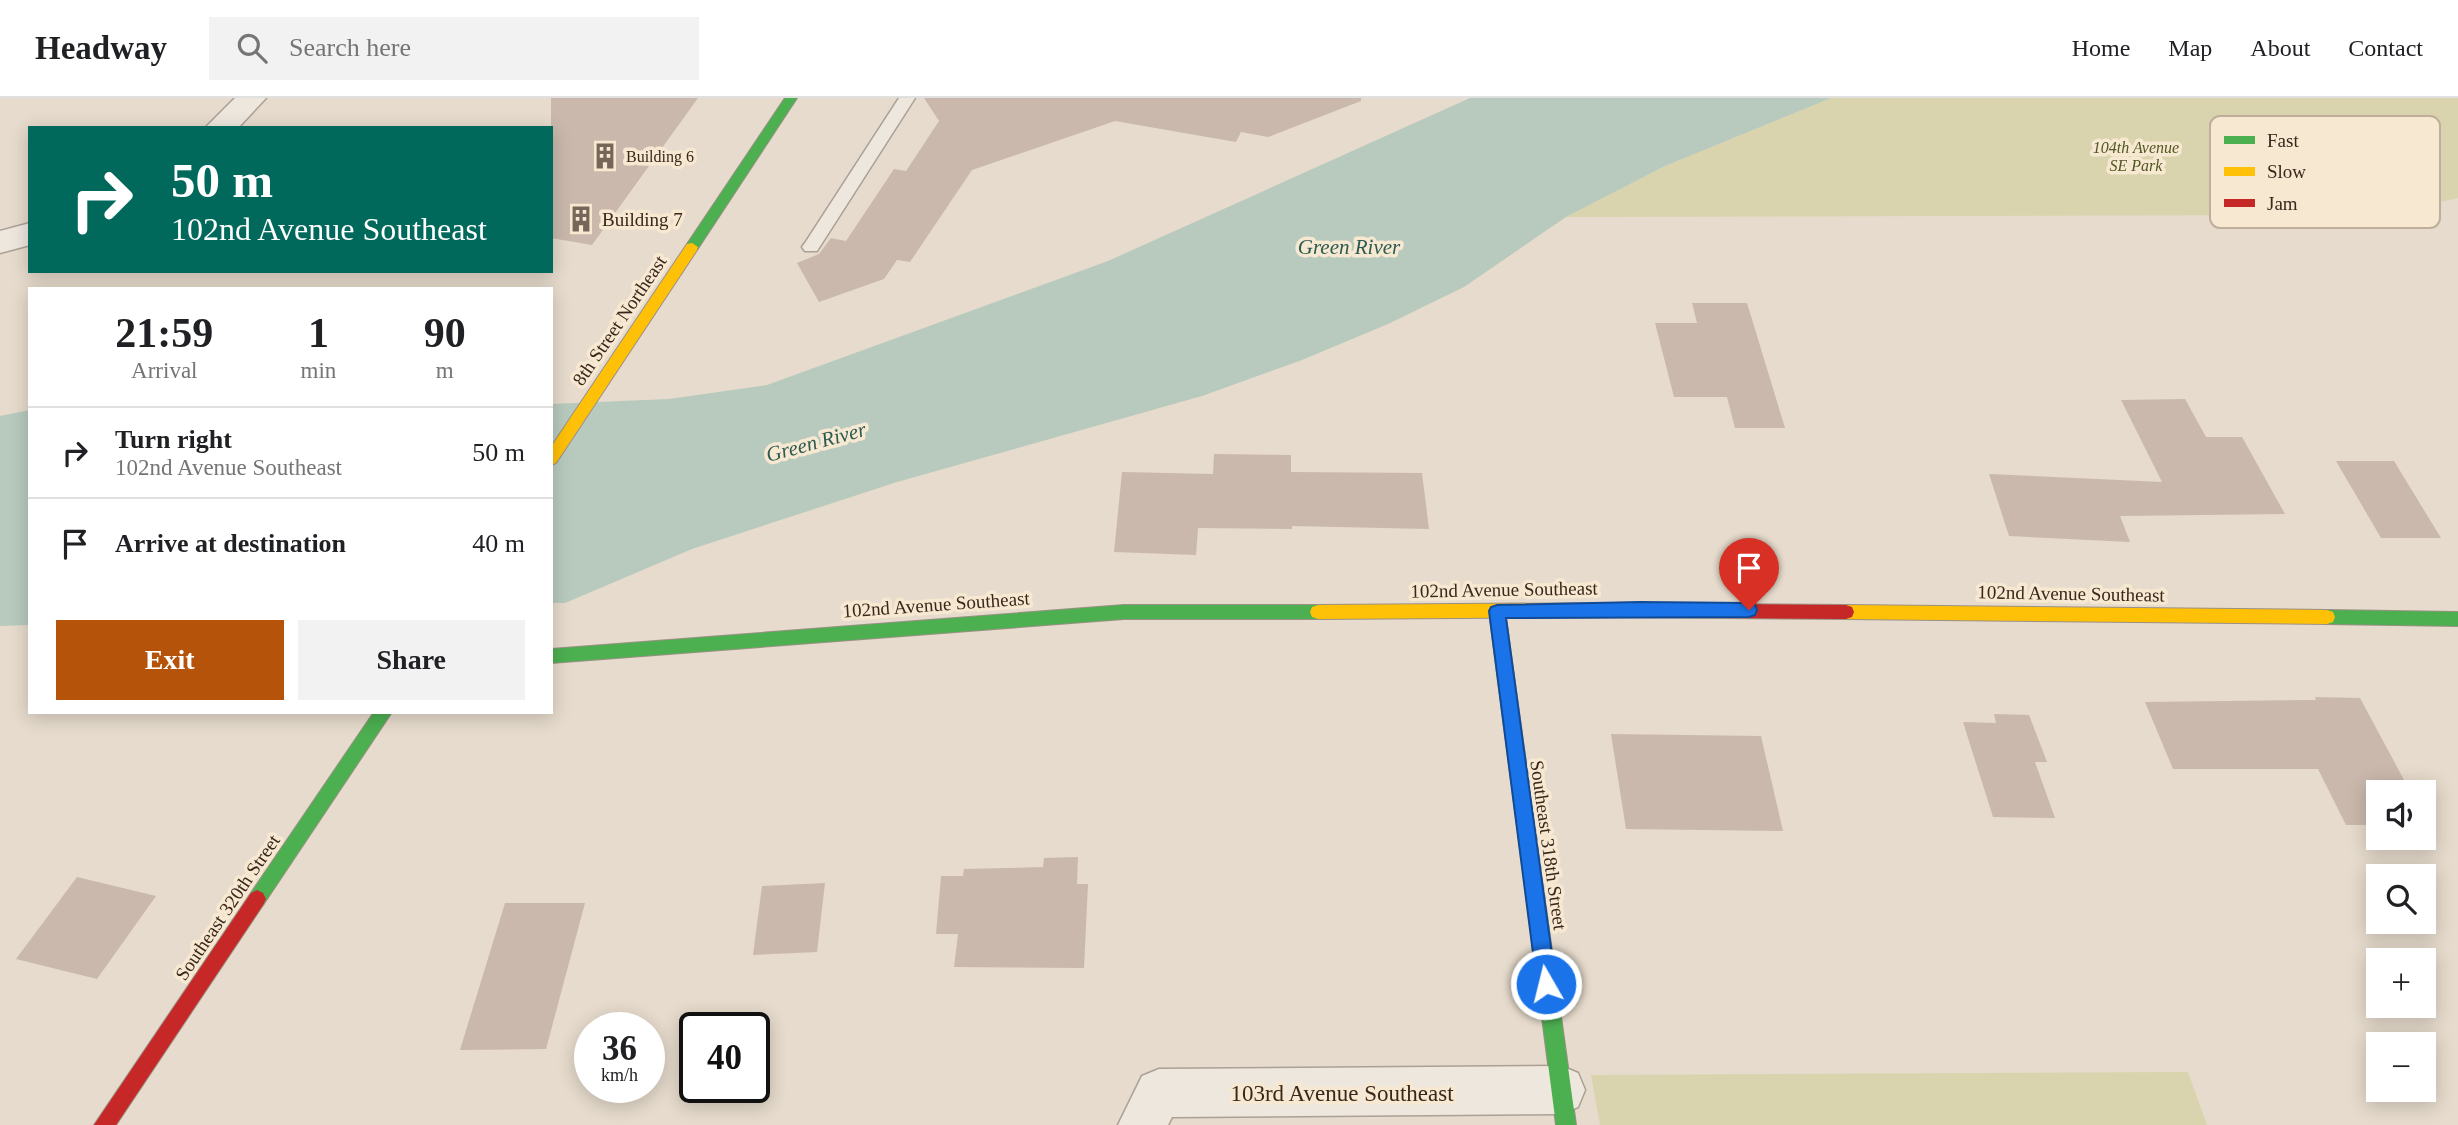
<!DOCTYPE html>
<html lang="en">
<head>
<meta charset="utf-8">
<style>
  :root { --surface:#fff; --page:#f2f2f2; --text:#202124; --muted:#757577; --line:#e0e0e0; --accent:#b45309 }
  body { margin:0; font-family:"Times New Roman",serif; background:var(--page); color:var(--text); height:100vh; display:flex; flex-direction:column; font-size:26px; white-space:nowrap }
  * { box-sizing:border-box; margin:0 }
  p { font-size:23px; color:var(--muted) }
  .icon { flex:none; width:38px; height:38px; fill:none; stroke:currentColor; stroke-width:2; stroke-linecap:round; stroke-linejoin:round }
  .map { position:relative; flex:1; overflow:hidden }
  .sheet { position:absolute; left:28px; top:189px; width:525px; height:427px; display:flex; flex-direction:column; background:var(--surface); border-radius:0px; box-shadow:0 4px 18px #0003 }
  .sheet>* { flex:none }
  .top-card { position:absolute; left:28px; top:28px; width:525px; height:147px; border-radius:0px; box-shadow:0 4px 18px #0003; background:#00695c; color:#fff; overflow:hidden }
  .controls { position:absolute; left:2366px; top:682px; display:grid; gap:14px }
  .controls a { display:grid; place-items:center; width:70px; height:70px; border-radius:0px; background:var(--surface); box-shadow:0 4px 18px #0003; font-size:35px }
  .speed { position:absolute; left:574px; top:914px; display:flex; gap:14px; font-size:35px; font-weight:700; text-align:center }
  .speed>* { display:grid; place-content:center; width:91px; height:91px; border-radius:50%; background:var(--surface); box-shadow:0 4px 18px #0003; line-height:1 }
  .speed small { font-size:18px; font-weight:400 }
  .speed .limit { border:4px solid #111; border-radius:10px; background:#fff; color:#111 }
  .pin { position:absolute; display:grid; place-items:center; width:60px; height:60px; color:#fff; margin:-72px -30px; border-radius:50% 50% 50% 0; rotate:-45deg; box-shadow:0 0 7px #0007 }
  .pin .icon { rotate:45deg }
  .me { position:absolute; width:77px; margin:-38px; rotate:352deg; stroke-linejoin:round; filter:drop-shadow(0 0 5px #0008) }
  .turn { display:flex; align-items:center; gap:24px; height:147px; padding:0 28px; font-size:32px }
  .turn .icon { width:91px; height:91px; stroke-width:2.5 }
  .turn b { display:block; font-size:49px; line-height:60px }
  .eta { display:flex; justify-content:space-evenly; align-items:center; height:119px; text-align:center }
  .eta b { font-size:42px; font-weight:800; line-height:49px }
  .button { display:flex; gap:14px; margin-top:auto; padding:14px 28px }
  .button a { flex:1; height:80px; border-radius:0px; background:var(--accent); color:#fff; font-size:28px; font-weight:800; line-height:80px; text-align:center }
  .button a+a { background:var(--page); color:var(--text) }
  ul { padding:0; list-style:none }
  li { display:flex; align-items:center; gap:21px; height:91px; padding:0 28px; border-top:2px solid var(--line) }
  li div { flex:1 }
  li b { display:block; font-size:26px }
  li em { font-style:normal }
  header { display:flex; align-items:center; gap:42px; box-sizing:border-box; height:98px; padding:0 35px; background:var(--surface); border-bottom:2px solid var(--line) }
  header strong { font-size:33px }
  nav { display:flex; gap:38px; margin-inline-start:auto; font-size:24px }
  .search { width:490px; height:63px; background:var(--page); display:flex; align-items:center; gap:18px; box-sizing:border-box; padding:0 24px; border-radius:0px; color:var(--muted); font-size:26px }
  .map>svg:first-child { display:block }
  .green { fill:#d9d4ad }
  .water { fill:#b8cabd }
  .building { fill:#cab8ac }
  .lines { fill:none; stroke-linecap:round; stroke-linejoin:round }
  .lane-casing { stroke:#aba095; stroke-width:3 }
  .street-casing { stroke:#aba095; stroke-width:3 }
  .fast-casing { stroke:#9b9085; stroke-width:2 }
  .slow-casing { stroke:#9b9085; stroke-width:2 }
  .jam-casing { stroke:#9b9085; stroke-width:2 }
  .lane { fill:#eee7de; fill-rule:evenodd }
  .street { fill:#eee7de; fill-rule:evenodd }
  .fast { fill:#4caf50; fill-rule:evenodd }
  .slow { fill:#ffc107; fill-rule:evenodd }
  .jam { fill:#c62828; fill-rule:evenodd }
  .route { fill:#1a73e8; stroke:#114b97; stroke-width:2 }
  .labels { text-anchor:middle; stroke-width:7; stroke-linejoin:round; paint-order:stroke }
  .far-park-label { font-size:16px; font-style:italic; fill:#505722; stroke:#f7e8d1 }
  .far-poi-label { font-size:16px; fill:#3a271c; stroke:#f7e8d1; text-anchor:start }
  .poi-label { font-size:19px; fill:#3a271c; stroke:#f7e8d1; text-anchor:start }
  .street-label { font-size:19px; fill:#3a271c; stroke:#f7e8d1 }
  .water-label { font-size:21px; font-style:italic; fill:#2b5a52; stroke:#f7e8d1 }
  .near-street-label { font-size:23px; fill:#3a271c; stroke:#f7e8d1 }
  .key { fill:#f7e8d1; stroke:#beae9b; stroke-width:2 }
  .key-label { font-size:19px; fill:#3a271c }
</style>
</head>
<body>
<header>
<strong>Headway</strong>
<div class="search"><svg class="icon" aria-label="search" viewBox="0 0 24 24"><circle cx="10" cy="10" r="6"/><path d="M15 15l6 6"/></svg>Search here</div>
<nav><a>Home</a><a>Map</a><a>About</a><a>Contact</a></nav>
</header>
<div class="map">
<svg width="2458" height="1027" viewBox="0 0 2458 1027">
  <rect width="100%" height="100%" fill="#e6dbcc"/>
  <path class="green" d="M1831,0H2458V100L2392,114L2302,117L1566,119L1665,68Z
    M2188,974L2207,1027H1600L1591,977Z"/>
  <path class="water" d="M1470,0H1831L1665,68L1566,119L1464,189L1388,226L1302,262L1202,298L897,384L692,451L565,505H551V306L669,301L767,287L1108,163Z
    M30,312V527L0,528V318Z"/>
  <path class="building" d="M551,0H698L592,147L551,140Z
    M924,0H1361V3L1268,39L1241,34L1236,44L1115,23L972,72L910,164L897,162L884,181L819,204L797,165L819,156L831,140L846,143L894,71L906,73L939,23Z
    M1692,205H1747L1785,330H1735L1727,299H1674L1655,225H1697Z
    M2185,301L2206,339H2242L2285,416L2120,418L2130,444L2009,438L1989,376L2162,384L2121,302Z
    M1214,356L1291,357V374L1422,375L1429,431L1292,428V431L1198,430L1196,457L1114,454L1122,374L1213,376Z
    M2336,363H2394L2441,440H2381Z
    M2315,599L2360,600L2411,695H2378V727H2346L2318,671H2173L2145,604L2316,602Z
    M1994,616L2029,617L2047,664H2035L2055,720L1993,719L1963,624L1996,625Z
    M1611,636L1761,638L1783,733L1626,731Z
    M1078,759L1077,786H1088L1084,870L954,869L958,836H936L941,778H963L964,771L1043,769L1044,760Z
    M77,779L156,798L97,881L16,861Z
    M825,785L817,854L753,857L762,788Z
    M505,805H585L546,951L460,952Z"/>
  <g class="lines">
    <g class="lane-casing">
      <path id="lane" d="M899,0H915L817,153H805L802,149L805,145Z"/>
    </g>
    <g class="street-casing">
      <path id="street" d="M235,0H266L238,30H205Z
        M30,125V147L0,155V133Z
        M1561,968L1578,975L1585,992L1578,1009L1561,1016L1172,1019L1168,1027H1118L1142,978L1159,971Z"/>
    </g>
    <g class="fast-casing">
      <path id="fast" d="M785,0H797L697,152H687V146Z
        M1497,506L1503,508L1505,513L1576,1027H1556L1489,513L1491,508Z
        M1124,507H1318L1324,509L1326,514L1324,519L1318,521H1124L551,565V551Z
        M2327,512L2458,514V528L2327,526L2321,524L2319,519L2321,514Z
        M374,614H392L263,807L257,810L251,807L248,801L251,795Z"/>
    </g>
    <g class="slow-casing">
      <path id="slow" d="M692,145L698,149L697,152L556,365L551,367V349L687,146Z
        M1618,505L1624,507L1626,512L1624,517L1618,519L1318,521L1312,519L1310,514L1312,509L1318,507Z
        M1846,507L2327,512L2333,514L2335,519L2333,524L2327,526L1846,521L1840,519L1838,514L1840,509Z"/>
    </g>
    <g class="jam-casing">
      <path id="jam" d="M1618,505L1846,507L1852,509L1854,514L1852,519L1846,521L1618,519L1612,517L1610,512L1612,507Z
        M257,792L263,795L266,801L263,807L116,1027H94L251,795Z"/>
    </g>
    <use href="#lane" class="lane"/>
    <use href="#street" class="street"/>
    <use href="#fast" class="fast"/>
    <use href="#slow" class="slow"/>
    <use href="#jam" class="jam"/>
  </g>
  <path class="route" d="M1640,504L1749,505L1755,507L1757,512L1755,517L1749,519L1506,520L1556,886L1553,892L1546,895L1540,892L1537,886L1489,513L1491,509L1497,507Z"/>
  <defs>
    <g id="building-bare" transform="scale(2.1)"><path d="M-4-6H4V6H1V3H-1V6H-4ZM-2.5-4.3h1.7v1.8h-1.7ZM.8-4.3h1.7v1.8H.8ZM-2.5-1h1.7V.8h-1.7ZM.8-1h1.7V.8H.8Z" fill="#76665a" stroke="#f7e8d1" stroke-width="2.5" paint-order="stroke"/></g>
  </defs>
  <g fill-rule="evenodd">
    <use href="#building-bare" x="605" y="58"/>
    <use href="#building-bare" x="581" y="121"/>
  </g>
  <g class="labels">
    <g class="far-park-label">
      <text x="2136" y="55">104th Avenue<tspan x="2136" dy="18">SE Park</tspan></text>
    </g>
    <g class="far-poi-label">
      <text x="626" y="64">Building 6</text>
    </g>
    <g class="poi-label">
      <text x="602" y="128">Building 7</text>
    </g>
    <g class="street-label">
      <text transform="translate(619 222) rotate(-56)" y="7">8th Street Northeast</text>
      <text transform="translate(1504 491) rotate(-1)" y="7">102nd Avenue Southeast</text>
      <text transform="translate(2071 495) rotate(1)" y="7">102nd Avenue Southeast</text>
      <text transform="translate(936 506) rotate(-4)" y="7">102nd Avenue Southeast</text>
      <text transform="translate(1549 747) rotate(82)" y="7">Southeast 318th Street</text>
      <text transform="translate(227 809) rotate(-56)" y="7">Southeast 320th Street</text>
    </g>
    <g class="water-label">
      <text x="1349" y="156">Green River</text>
      <text transform="translate(816 344) rotate(-15)" y="7">Green River</text>
    </g>
    <g class="near-street-label">
      <text x="1342" y="1003">103rd Avenue Southeast</text>
    </g>
  </g>
  <rect x="2210" y="18" width="230" height="112" rx="10" class="key"/>
  <rect x="2224" y="38" width="31" height="8" fill="#4caf50"/>
  <rect x="2224" y="69" width="31" height="9" fill="#ffc107"/>
  <rect x="2224" y="101" width="31" height="8" fill="#c62828"/>
  <g class="key-label">
    <text x="2267" y="49">Fast</text>
    <text x="2267" y="80">Slow</text>
    <text x="2267" y="112">Jam</text>
  </g>
</svg>
<div class="controls">
<a><svg class="icon" aria-label="sound" viewBox="0 0 24 24"><path d="M4 9h4l5-4v14l-5-4H4zM17 9q2 3 0 6"/></svg></a>
<a><svg class="icon" aria-label="search" viewBox="0 0 24 24"><circle cx="10" cy="10" r="6"/><path d="M15 15l6 6"/></svg></a>
<a>+</a>
<a>−</a>
</div>
<div class="speed"><div>36<small>km/h</small></div><div class="limit">40</div></div>
<div class="pin" style="left:1749px;top:512px;background:#d93025"><svg class="icon" aria-label="arrive" viewBox="0 0 24 24"><path d="M6 21V4h12l-3 4 3 4H6"/></svg></div>
<svg class="me" style="left:1546px;top:886px" viewBox="-20 -20 40 40"><circle r="17" fill="#1a73e8" stroke="#fff" stroke-width="3"/><path d="M0-11L8 9 0 5-8 9z" fill="#fff"/></svg>
<div class="top-card">
<div class="turn"><svg class="icon" aria-label="right" viewBox="0 0 24 24"><path d="M7 20v-9h11M14 6l5 5-5 5"/></svg><div><b>50 m</b>102nd Avenue Southeast</div></div>
</div>
<section class="sheet">
<div class="eta">
<div><b>21:59</b><p>Arrival</p></div>
<div><b>1</b><p>min</p></div>
<div><b>90</b><p>m</p></div>
</div>
<ul>
<li><svg class="icon" aria-label="right" viewBox="0 0 24 24"><path d="M7 20v-9h11M14 6l5 5-5 5"/></svg><div><b>Turn right</b><p>102nd Avenue Southeast</p></div><em>50 m</em></li>
<li><svg class="icon" aria-label="arrive" viewBox="0 0 24 24"><path d="M6 21V4h12l-3 4 3 4H6"/></svg><div><b>Arrive at destination</b></div><em>40 m</em></li>
</ul>
<div class="button"><a>Exit</a><a>Share</a></div>
</section>
</div>
</body>
</html>
